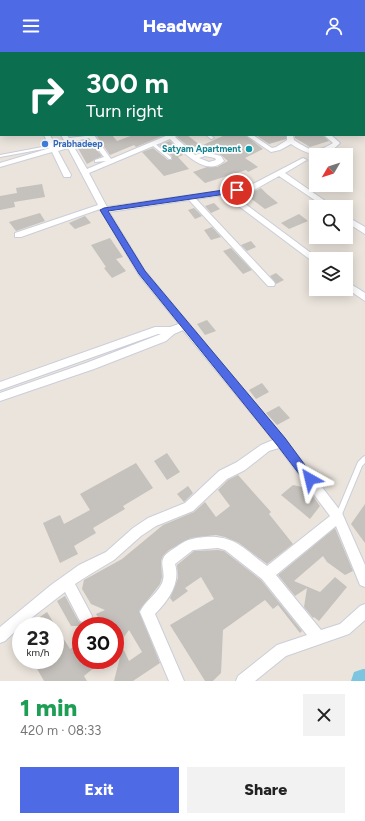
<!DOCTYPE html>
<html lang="en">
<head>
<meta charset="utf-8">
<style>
  :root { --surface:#fff; --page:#f2f2f2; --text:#222; --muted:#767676; --accent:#4e6ae5 }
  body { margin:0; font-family:Figtree,sans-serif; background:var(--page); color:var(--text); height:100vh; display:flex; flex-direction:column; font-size:15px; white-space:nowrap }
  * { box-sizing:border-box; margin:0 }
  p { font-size:13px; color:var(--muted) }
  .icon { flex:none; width:22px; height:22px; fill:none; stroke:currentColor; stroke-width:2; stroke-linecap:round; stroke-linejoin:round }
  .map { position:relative; height:629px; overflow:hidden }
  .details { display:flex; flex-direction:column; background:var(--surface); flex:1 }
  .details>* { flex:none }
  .top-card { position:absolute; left:0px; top:0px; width:365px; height:84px; box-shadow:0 2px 10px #0003; background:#0b6e4f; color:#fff; overflow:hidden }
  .needle { width:26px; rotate:231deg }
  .buttons { position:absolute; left:309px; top:96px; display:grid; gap:8px }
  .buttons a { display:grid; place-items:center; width:44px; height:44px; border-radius:0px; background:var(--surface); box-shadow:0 2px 10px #0003; font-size:20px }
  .speed { position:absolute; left:12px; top:565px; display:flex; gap:8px; font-size:20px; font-weight:700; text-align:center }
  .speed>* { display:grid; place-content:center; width:52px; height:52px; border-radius:50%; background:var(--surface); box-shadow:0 2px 10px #0003; line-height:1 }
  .speed small { font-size:10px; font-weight:400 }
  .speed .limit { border:6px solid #d22; background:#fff; color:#111 }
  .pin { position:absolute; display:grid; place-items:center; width:34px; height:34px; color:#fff; margin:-17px; border:2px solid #fff; border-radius:50%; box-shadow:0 1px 4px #0007 }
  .me { position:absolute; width:44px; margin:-22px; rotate:323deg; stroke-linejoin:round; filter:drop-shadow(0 0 3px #0008) }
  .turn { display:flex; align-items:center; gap:14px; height:84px; padding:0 20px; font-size:18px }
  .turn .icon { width:52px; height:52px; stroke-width:2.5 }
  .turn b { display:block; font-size:28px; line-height:34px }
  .round { display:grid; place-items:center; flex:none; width:42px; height:42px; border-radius:0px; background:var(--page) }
  .overview { display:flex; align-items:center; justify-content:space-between; height:68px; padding:0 20px }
  h1 { font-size:24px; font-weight:800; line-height:30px; color:#1e9e55 }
  .cta { display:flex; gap:8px; margin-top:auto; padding:8px 20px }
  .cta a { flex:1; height:46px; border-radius:0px; background:var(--accent); color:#fff; font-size:16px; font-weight:800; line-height:46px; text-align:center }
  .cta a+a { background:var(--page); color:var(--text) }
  header { display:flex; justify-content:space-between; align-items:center; height:52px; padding:0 20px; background:var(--accent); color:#fff; font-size:18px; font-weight:800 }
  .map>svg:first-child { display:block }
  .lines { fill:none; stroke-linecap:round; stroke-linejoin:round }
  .river { fill:#7bc5e0; fill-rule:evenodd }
  .building { fill:#c5c1bc }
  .service-casing { stroke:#cbced9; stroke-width:2 }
  .minor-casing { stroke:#cbced9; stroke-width:2 }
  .service { fill:#fff; fill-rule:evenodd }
  .minor { fill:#fff; fill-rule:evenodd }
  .route { fill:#4e6ae5; stroke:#334595 }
  .shop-dot { fill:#3f7fe0; stroke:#fff; stroke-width:1.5 }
  .culture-dot { fill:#0f9aa8; stroke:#fff; stroke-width:1.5 }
  .labels { text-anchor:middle; stroke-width:3.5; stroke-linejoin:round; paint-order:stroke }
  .far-shop-label { font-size:9px; font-weight:bold; fill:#366cbe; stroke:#fff; text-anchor:start }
  .far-culture-label { font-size:9px; font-weight:bold; fill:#0d838f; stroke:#fff; text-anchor:end }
</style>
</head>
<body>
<header><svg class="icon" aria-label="menu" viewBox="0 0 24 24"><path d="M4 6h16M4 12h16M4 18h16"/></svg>Headway<svg class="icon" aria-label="person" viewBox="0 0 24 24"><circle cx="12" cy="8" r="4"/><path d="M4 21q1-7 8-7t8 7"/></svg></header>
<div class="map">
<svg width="365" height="629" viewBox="0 0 365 629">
  <rect width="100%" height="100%" fill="#eae4dc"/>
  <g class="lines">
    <path class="river" d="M363,617H365V629H351L354,620Z"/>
  </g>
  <path class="building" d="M96,83H112L117,89L133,83H164L136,95L134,93L110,103Z
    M178,83H187L200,93L190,96L177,85Z
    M225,83H245L263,97L245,106L258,115L248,120L246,118L205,131L193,120L207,115H217L228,109L221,103L203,93Z
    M256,83H286V87L269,92Z
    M295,83H322L329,89L310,95L295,86Z
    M88,88L102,104L87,112L75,91Z
    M170,89L183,103L178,105L189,117L164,124L142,100L153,96L168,108H172V104L159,93Z
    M42,132L45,145L14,150L15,155L0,158V144L17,141L16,136Z
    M261,136L267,142L278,151L265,157L245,142L253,140Z
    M214,151L220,157L211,161L205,154Z
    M194,156L202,164L195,167L188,158Z
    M40,161L45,169L16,179L9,170Z
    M299,162L308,169L289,177L281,171Z
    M85,164L91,171L75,177L69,171Z
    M212,175L221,185L211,188L204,178Z
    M110,186L123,205L116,207L126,219L112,226L104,216L106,215L91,193Z
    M251,189L256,195L247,199L241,193Z
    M231,196L252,218L243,222L223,199Z
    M276,221L284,228L276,232L270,224Z
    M207,268L216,279L205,283L197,272Z
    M262,331L269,340L256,347L249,338Z
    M279,354L290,366L277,373L266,361Z
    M167,401L180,420L167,428L154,409Z
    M136,411L153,436L123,454L125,457L93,476L96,481L74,494L78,502L60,511L43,471L60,463L64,472L90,458L80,442Z
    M238,423L271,460L269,462L293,492L267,512L239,491L225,485L216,483L191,486L169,498L163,504L161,509L162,525L160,532L139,559L160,611L133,629H114L120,605V590L129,609L142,600L129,578L115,597V574H104L96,562L105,558L91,552L82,537L84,528L122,507L163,473L194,460L205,450L216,465L230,454L218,438L228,428Z
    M293,433L307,436L320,454L310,467L281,443Z
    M188,434L193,441L184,450L177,442Z
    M365,452V491L351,472Z
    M335,476L353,519L345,523L327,510L323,504L294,529L320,540L335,525L347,535L319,569L314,565L313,566L304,555L307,536L295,544L278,523Z
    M218,498L224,499L261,528L302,579L300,581L278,553L273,557L265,548L223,578L221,621L213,629H205L170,573L214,547L201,525L185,536L188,539L173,550L170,546L178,526L177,513L194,499Z
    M65,544L79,570L84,572L88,571L91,574H71L57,549Z
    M47,560L70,597L81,591V608H93L96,614L84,624L87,629H44L32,608H55V574H27Z"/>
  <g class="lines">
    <g class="service-casing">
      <path id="service" d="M3,0H9L7,1H3Z
        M45,0H49L48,1H44Z
        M75,0H78L77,1H74Z
        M242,0H245L246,1H243Z
        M288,0H291L292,1H289Z
        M364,16H365V19H364Z
        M206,83H210L214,86L211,87Z
        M152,91H154L171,105V107H169L152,93Z
        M53,93L55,94L54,95L0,105V103Z
        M365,404V411L362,414L340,467L338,468L336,467L335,465L358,410L363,405Z"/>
    </g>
    <g class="minor-casing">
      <path id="minor" d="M123,0H130L131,1H124Z
        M364,21H365V25H364Z
        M0,33H1V37H0Z
        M364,38H365V42H364Z
        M364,49H365V53H364Z
        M364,68H365V73H364Z
        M44,83H50L56,95L66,92L61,83H67L69,86L94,83L111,107L168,83H177L175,85L195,103L205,100L221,104L224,109C206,126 182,99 170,87L89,121L107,155L247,135L303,106L307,108L305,109L285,121L334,155H325L279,124L252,139L232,142L319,207H316V212L224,143L196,147L274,230L275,232L274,234H268L189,148L109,160L145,219L285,387L342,461L365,513V535L360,533L336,474L276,523L321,578L340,572L360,554L365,552V568L349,582L286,604L255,629H236L238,624L277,593L307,583L262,527L225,498L218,496L193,498L175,512C181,531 168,549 155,562L184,629H169L140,560C144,550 156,543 161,533C167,523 160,513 163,507C165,501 174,497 179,493C188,487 194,486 205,485C235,483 244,497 267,514L330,464L279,396L269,399L245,418L227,427L193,459L156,474L141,484L114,508L89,523L75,532L92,564L90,569L85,571L80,569L65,540L21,574L5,589L0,591V575L51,533L79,513L106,500L133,476L148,466L185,451L219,419L237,410L261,393L273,388L183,278L174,282L166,289L94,317L0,349V341L86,311L161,282H158L0,338V330L155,275H170L179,272L139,223L100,157L21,185H15V181L98,153L68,96L58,99L71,123L70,125H64L52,100L0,115V111L50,96ZM89,86L104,105L95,108V110L106,109L87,117L71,90ZM205,104L215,106L216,108L209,110L199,106Z
        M246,83H253L272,96L276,95L287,88V83H293L294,88C311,99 315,102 333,91L324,83H331L340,91C324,108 309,104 291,92L280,98L271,100Z
        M346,164L365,175V182L346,170Z
        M346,229L365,241V249L346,236Z"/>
    </g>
    <use href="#service" class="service"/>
    <use href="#minor" class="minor"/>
  </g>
  <path class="route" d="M237,136L240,137V140L108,159L145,219L285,386L313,424L315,427L313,431L310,432L306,431L277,393L139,222L100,158L104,156Z"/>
  <circle class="shop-dot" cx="45" cy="92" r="4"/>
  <circle class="culture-dot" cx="249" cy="97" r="4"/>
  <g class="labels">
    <g class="far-shop-label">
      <text x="53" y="95">Prabhadeep</text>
    </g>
    <g class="far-culture-label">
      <text x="241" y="100">Satyam Apartment</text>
    </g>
  </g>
</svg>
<div class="buttons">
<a><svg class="needle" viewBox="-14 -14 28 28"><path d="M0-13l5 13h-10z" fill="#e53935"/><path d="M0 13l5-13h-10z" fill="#767676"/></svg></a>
<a><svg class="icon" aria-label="search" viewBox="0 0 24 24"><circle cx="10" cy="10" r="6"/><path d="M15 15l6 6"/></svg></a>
<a><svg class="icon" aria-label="layers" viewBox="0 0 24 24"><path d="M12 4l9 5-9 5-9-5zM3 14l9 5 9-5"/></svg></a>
</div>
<div class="speed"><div>23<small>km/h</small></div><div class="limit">30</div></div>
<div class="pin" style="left:237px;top:138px;background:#d93025"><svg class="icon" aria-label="arrive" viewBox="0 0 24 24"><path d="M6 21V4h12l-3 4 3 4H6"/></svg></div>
<svg class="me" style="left:310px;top:427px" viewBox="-20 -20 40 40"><path d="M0-17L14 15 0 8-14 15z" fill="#4e6ae5" stroke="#fff" stroke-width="4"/></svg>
<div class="top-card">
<div class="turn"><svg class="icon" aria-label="right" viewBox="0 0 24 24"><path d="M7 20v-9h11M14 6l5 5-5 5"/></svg><div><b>300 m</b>Turn right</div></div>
</div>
</div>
<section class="details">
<div class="overview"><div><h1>1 min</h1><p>420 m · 08:33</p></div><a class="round"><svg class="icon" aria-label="close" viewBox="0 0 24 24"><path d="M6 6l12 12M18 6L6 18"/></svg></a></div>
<div class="cta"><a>Exit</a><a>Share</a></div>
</section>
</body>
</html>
